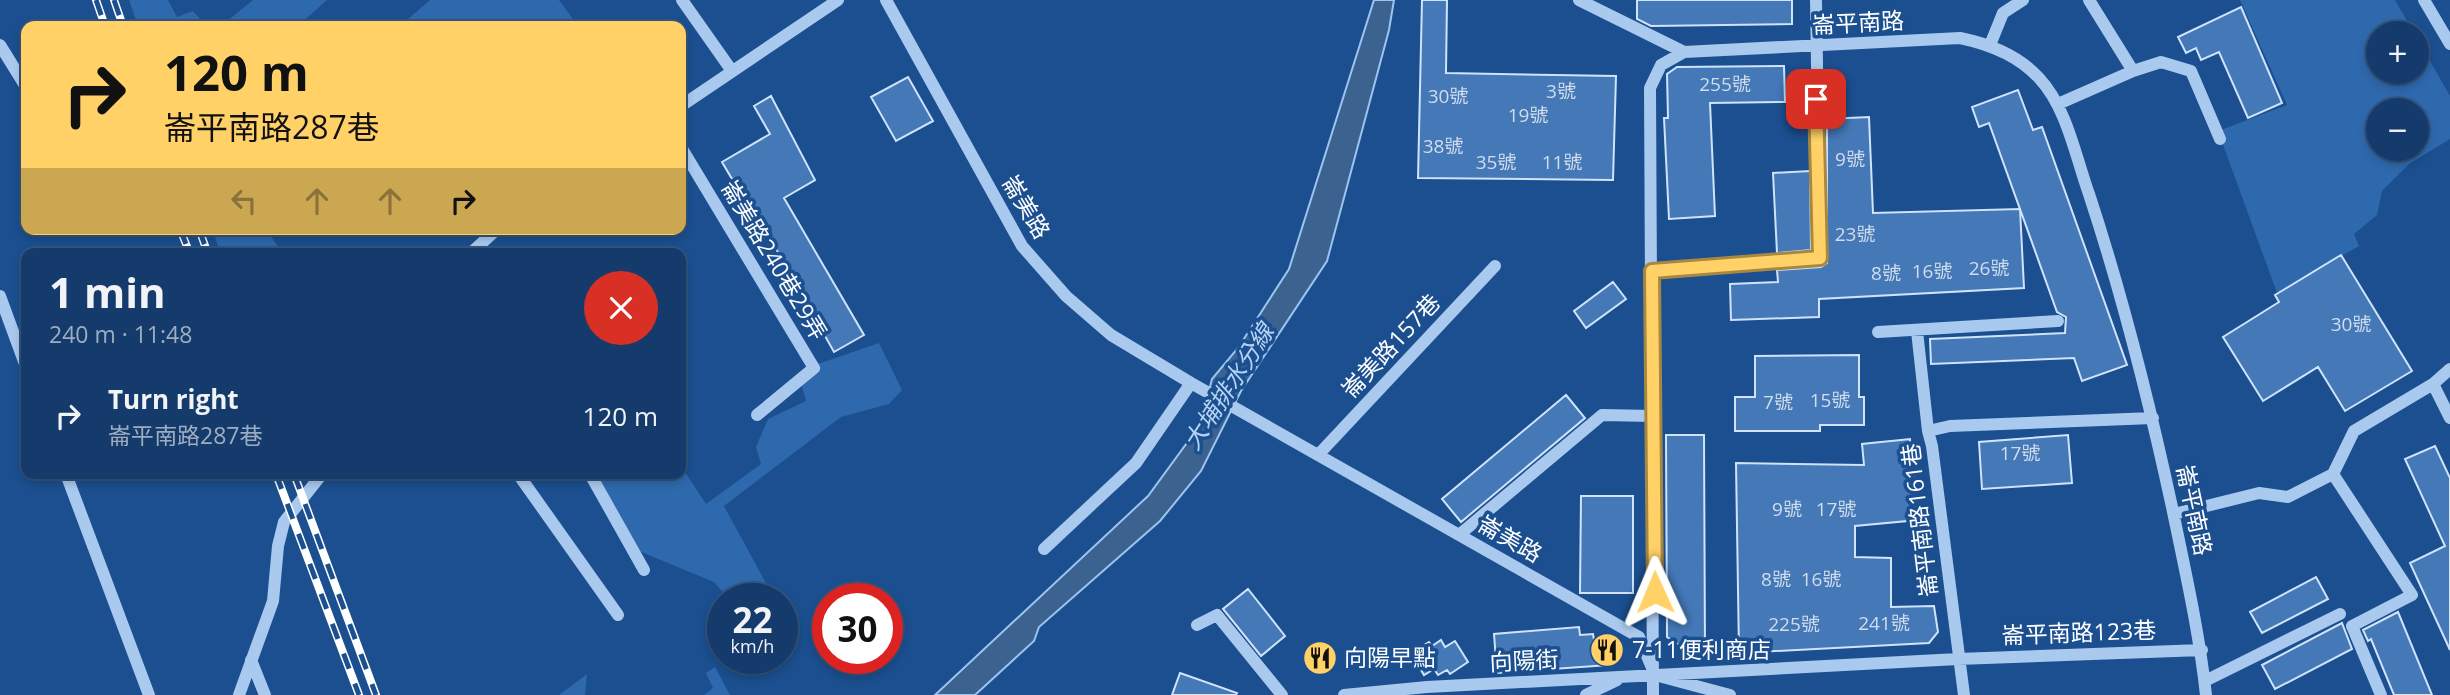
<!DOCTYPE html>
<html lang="en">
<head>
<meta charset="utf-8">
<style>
  :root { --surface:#143b6b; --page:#1d4271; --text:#f1f3f6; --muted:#9dadc1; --line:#33557e }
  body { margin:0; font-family:"Open Sans","Noto Sans TC",sans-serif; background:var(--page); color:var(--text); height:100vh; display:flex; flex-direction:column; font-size:26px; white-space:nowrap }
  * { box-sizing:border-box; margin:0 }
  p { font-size:23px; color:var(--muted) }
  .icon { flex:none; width:38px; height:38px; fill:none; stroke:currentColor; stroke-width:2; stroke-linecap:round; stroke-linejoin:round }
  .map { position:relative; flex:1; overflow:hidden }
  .sheet { position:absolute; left:21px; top:248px; width:665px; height:231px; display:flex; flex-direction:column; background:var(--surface); border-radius:14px; box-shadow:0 4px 10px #0003,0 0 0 2px var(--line) }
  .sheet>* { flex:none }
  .top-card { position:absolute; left:21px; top:21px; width:665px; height:214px; border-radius:14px; box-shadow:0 4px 10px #0003,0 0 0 2px var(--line); background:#ffd166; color:#111; overflow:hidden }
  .tools { position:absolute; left:2366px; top:21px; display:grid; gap:14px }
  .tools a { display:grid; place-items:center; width:63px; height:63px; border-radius:50%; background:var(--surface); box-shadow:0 4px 10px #0003,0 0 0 2px var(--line); font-size:35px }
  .speed { position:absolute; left:707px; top:583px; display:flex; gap:14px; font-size:35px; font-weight:700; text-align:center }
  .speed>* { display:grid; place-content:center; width:91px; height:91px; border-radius:50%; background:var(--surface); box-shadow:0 4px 10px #0003,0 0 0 2px var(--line); line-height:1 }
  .speed small { font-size:18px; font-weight:400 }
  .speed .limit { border:10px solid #d22; background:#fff; color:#111 }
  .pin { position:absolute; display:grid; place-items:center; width:60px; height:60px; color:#fff; margin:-30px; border-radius:14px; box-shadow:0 4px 10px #0006 }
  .me { position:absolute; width:77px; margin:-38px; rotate:359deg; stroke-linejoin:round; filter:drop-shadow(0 0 5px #0008) }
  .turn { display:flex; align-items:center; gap:24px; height:147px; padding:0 28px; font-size:32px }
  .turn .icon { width:91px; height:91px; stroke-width:2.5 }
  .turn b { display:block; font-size:49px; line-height:60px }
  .lanes { display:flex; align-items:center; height:66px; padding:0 28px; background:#0003; justify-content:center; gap:35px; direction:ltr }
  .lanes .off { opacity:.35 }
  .round { display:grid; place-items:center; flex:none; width:74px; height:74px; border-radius:37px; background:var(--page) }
  .overview { display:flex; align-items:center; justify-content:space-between; height:119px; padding:0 28px }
  h1 { font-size:42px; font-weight:700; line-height:52px }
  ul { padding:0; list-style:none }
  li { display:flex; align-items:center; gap:21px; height:98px; padding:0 28px }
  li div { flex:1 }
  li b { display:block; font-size:26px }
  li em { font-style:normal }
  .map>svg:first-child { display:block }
  .green { fill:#2e69ad; fill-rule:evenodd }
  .water { fill:#3c6290; stroke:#9cc4f0; stroke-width:2 }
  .building { fill:#4478b7; stroke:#cfe3fa; stroke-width:2 }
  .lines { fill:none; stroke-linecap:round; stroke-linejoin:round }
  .minor { stroke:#a9c9ee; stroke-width:12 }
  .rail-casing { stroke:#fff; stroke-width:8 }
  .rail { stroke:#1b4f8f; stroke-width:5; stroke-dasharray:16; stroke-linecap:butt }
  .route-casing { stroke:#a68842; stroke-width:18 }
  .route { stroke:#ffd166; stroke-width:12 }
  .labels { text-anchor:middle; stroke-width:7; stroke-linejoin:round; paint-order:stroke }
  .number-label { font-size:19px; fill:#d0dded }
  .street-label { font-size:23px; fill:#fff; stroke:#1b4f8f }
  .poi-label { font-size:23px; fill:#fff; stroke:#1b4f8f; text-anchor:start }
  .water-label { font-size:24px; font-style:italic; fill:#b5d3f5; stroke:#1b4f8f }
</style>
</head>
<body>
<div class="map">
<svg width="2450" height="695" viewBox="0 0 2450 695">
  <rect width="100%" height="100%" fill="#1b4f8f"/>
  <path class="green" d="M129,0H168L177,17L193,11L206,26H138Z
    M253,0H327L298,26H221Z
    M430,0H559L578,26H400Z
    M2240,0H2395L2414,33H2378V72H2417V38L2450,96V139L2409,164L2382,191L2377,215L2354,234L2359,246L2277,293L2218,131L2287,105ZM2378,110H2417V149H2378Z
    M212,229H266L283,254H221Z
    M879,343L902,390L889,404L841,417L724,506L774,598H728L714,582L634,549L585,474H681V466L706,504L761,464L756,447L768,419L806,401L800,379L815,365Z
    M715,667L730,695H704L713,688L706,673Z
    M587,674L585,695H559Z"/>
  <path class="water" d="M1374,0H1394L1389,30L1327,261L1241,391L1201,471L1160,521L1039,627L1034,641L975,695H935L1148,496L1200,425L1212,379L1238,348L1289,269Z"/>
  <path class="building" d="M1422,0H1447L1446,73L1616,76L1613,180L1418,178Z
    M1637,0H1792V24L1651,26L1637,19Z
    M2241,7L2282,103L2248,118L2219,52L2201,60L2196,48L2186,53L2178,37Z
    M1784,66L1785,102L1710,103L1715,216L1669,219L1664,118H1668L1667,74L1677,67Z
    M908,77L933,121L896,141L871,97Z
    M2018,90L2033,130L2042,127L2127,365L2082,381L2074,358L1931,364L1930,339L2065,333L2066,317L2057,312L1989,123L1979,127L1972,107Z
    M771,96L815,180L784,198L864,335L834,352L767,233L765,235L722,162L770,134L754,106Z
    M1869,117L1873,213L2020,209L2024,288L1819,299V317L1731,320L1730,284L1778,282L1777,270L1821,267L1827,263V119Z
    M1810,171L1811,250L1777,253L1773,173Z
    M2341,255L2412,371L2345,411L2318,367L2263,401L2223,337L2279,302L2275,295Z
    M1613,282L1626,299L1586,328L1574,311Z
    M1859,355V397H1864V425H1820V431H1735V397H1755V356Z
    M1566,395L1585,418L1461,522L1442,499Z
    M1666,435H1704L1705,652L1692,653L1667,637Z
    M2068,435L2072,483L1982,489L1979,442Z
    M1910,439L1918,520L1855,526V557L1891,558V607L1934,606L1938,632L1929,643L1739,653L1736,463L1864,465L1862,444Z
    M2435,446L2450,478V650L2410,563L2445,546L2405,459Z
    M1581,496H1633V593H1580Z
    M2316,577L2328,599L2262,633L2250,612Z
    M1248,589L1285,636L1261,656L1223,609Z
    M2398,612L2432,695H2394L2371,639L2368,641L2363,630Z
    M2342,623L2352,649L2275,689L2262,665Z
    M1579,627L1580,635L1593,634L1594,640L1615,642L1619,652L1616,660L1609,665L1497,673L1494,634Z
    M1441,640L1445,647L1455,641L1468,662L1450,674L1447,670L1438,675L1434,669L1424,675L1411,653L1429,642L1432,646Z
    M1180,673L1237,693L1236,695H1172Z"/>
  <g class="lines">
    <path class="minor" d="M682,0L732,71
      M886,0L1022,246L1066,296L1111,335L1191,383L1639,637L1655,675L1730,695
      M1579,0L1684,52
      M2089,0L2133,71
      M2424,0L2450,44
      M0,45L26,87
      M1990,45L2003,13L2023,0
      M2058,104L2133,71L2161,62L2191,71L2220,139
      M681,106L838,0
      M681,147L814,368L757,415
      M470,254L497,229
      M1652,271L1820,258L1816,0
      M0,296L26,367
      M1917,331L1928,431
      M1878,332L2058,321
      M2433,384L2450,418
      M1318,455L1495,266
      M66,474L149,695
      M518,474L618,615
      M590,474L644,570
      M2333,474L2354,431L2433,384L2450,369
      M2174,514L2259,493L2288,497L2333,474L2412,595L2352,626L2381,695
      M1459,535L1602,415L1653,416
      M1044,549L1136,463L1191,383
      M1197,625L1217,615L1282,695
      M251,660L265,695
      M2205,681L2340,614
      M239,695L273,601L278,546L284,522L322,474
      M1344,695L1427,687L1958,659L2202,650
      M1586,695L1617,680
      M1653,695L1650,88L1661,65L1684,52L1960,38C1989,44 2018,55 2039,78C2067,108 2075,155 2089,194C2123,297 2149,401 2172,507C2185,570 2199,631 2206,695
      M1964,695L1932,446L1928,431L1950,426L2153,418"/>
    <g class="rail-casing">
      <path id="rail" d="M96,0L105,26
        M114,0L123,26
        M180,229L190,254
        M199,229L208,254
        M276,474L359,695
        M294,474L376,695"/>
    </g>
    <use href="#rail" class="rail"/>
  </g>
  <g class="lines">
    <g class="route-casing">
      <path id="route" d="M1655,592L1652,271L1820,258L1816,99"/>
    </g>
    <use href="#route" class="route"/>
  </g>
  <defs>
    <g id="restaurant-disc" transform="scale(1.75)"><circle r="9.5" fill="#ffd166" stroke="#1b4f8f"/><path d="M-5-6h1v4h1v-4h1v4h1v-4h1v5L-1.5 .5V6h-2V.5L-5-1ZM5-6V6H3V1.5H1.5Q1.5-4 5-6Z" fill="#111"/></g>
  </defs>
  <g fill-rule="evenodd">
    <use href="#restaurant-disc" x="1607" y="650"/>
    <use href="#restaurant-disc" x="1320" y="658"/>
  </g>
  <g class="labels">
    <g class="number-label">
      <text x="1725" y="91">255號</text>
      <text x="1561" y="98">3號</text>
      <text x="1448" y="103">30號</text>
      <text x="1528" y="122">19號</text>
      <text x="1443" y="153">38號</text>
      <text x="1850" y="166">9號</text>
      <text x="1496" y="169">35號</text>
      <text x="1562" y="169">11號</text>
      <text x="1855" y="241">23號</text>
      <text x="1989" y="275">26號</text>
      <text x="1932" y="278">16號</text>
      <text x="1886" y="280">8號</text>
      <text x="2351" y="331">30號</text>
      <text x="1830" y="407">15號</text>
      <text x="1778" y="409">7號</text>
      <text x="2020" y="460">17號</text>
      <text x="1787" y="516">9號</text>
      <text x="1836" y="516">17號</text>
      <text x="1776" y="586">8號</text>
      <text x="1821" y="586">16號</text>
      <text x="1884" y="630">241號</text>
      <text x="1794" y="631">225號</text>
    </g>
    <g class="street-label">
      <text transform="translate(1858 23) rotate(-3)" y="8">崙平南路</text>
      <text transform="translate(1026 207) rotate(59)" y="8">崙美路</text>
      <text transform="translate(774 260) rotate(59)" y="8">崙美路240巷29弄</text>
      <text transform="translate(1391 346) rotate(-47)" y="8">崙美路157巷</text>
      <text transform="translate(2194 510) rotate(78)" y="8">崙平南路</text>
      <text transform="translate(1920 520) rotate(-97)" y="8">崙平南路161巷</text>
      <text transform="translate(1510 539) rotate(30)" y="8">崙美路</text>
      <text transform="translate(2079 633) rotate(-2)" y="8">崙平南路123巷</text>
      <text transform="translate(1524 661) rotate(-3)" y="8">向陽街</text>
    </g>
    <g class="poi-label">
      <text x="1632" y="658">7-11便利商店</text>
      <text x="1344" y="666">向陽早點</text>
    </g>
    <g class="water-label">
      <text transform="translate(1229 387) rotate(-57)" y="8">大埔排水分線</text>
    </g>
  </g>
</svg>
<div class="tools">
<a>+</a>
<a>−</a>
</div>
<div class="speed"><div>22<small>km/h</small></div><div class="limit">30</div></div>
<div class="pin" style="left:1816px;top:99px;background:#d93025"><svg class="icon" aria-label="arrive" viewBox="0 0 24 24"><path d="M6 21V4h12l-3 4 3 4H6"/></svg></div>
<svg class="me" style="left:1655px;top:592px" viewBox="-20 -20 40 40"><path d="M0-17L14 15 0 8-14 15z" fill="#ffd166" stroke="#fff" stroke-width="4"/></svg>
<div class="top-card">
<div class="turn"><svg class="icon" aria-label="right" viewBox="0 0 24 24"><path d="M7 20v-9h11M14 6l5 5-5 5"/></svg><div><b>120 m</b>崙平南路287巷</div></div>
<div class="lanes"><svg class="icon off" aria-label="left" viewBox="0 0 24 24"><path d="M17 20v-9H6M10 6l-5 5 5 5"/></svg><svg class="icon off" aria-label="ahead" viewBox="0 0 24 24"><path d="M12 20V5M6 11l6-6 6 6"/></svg><svg class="icon off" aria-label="ahead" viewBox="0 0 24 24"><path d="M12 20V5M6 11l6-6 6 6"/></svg><svg class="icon" aria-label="right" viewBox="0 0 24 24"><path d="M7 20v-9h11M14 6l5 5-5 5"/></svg></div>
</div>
<section class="sheet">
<div class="overview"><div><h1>1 min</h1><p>240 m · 11:48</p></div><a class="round" style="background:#d93025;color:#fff"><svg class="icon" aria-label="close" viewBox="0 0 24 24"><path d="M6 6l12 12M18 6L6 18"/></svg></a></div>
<ul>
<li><svg class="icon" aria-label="right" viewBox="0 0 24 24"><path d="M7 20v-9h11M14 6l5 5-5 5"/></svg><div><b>Turn right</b><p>崙平南路287巷</p></div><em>120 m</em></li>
</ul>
</section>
</div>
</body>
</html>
